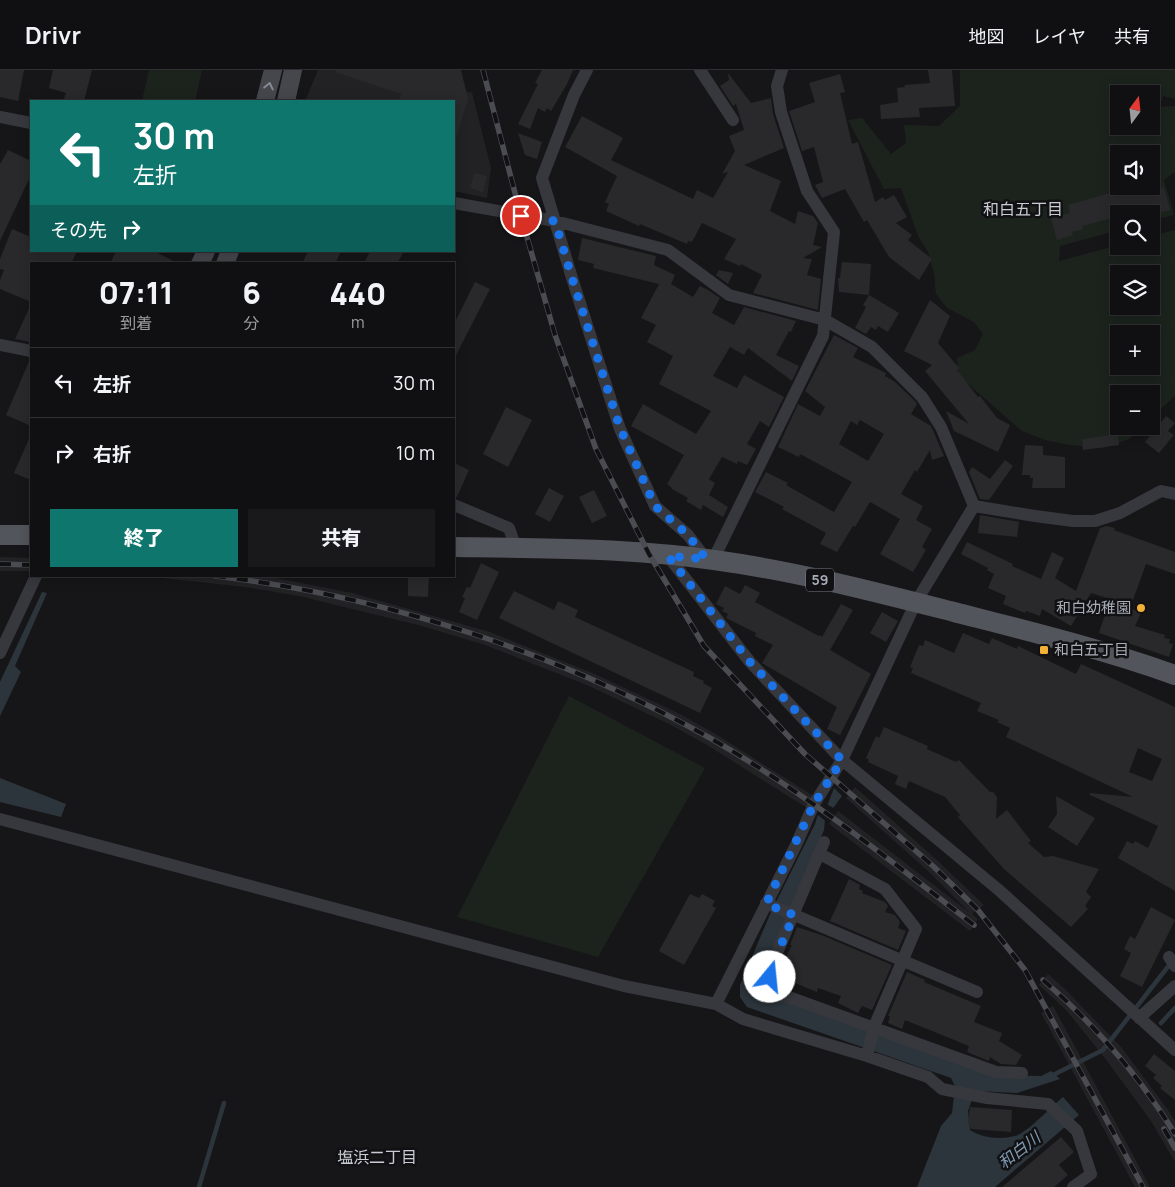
<!DOCTYPE html>
<html lang="ja">
<head>
<meta charset="utf-8">
<style>
  :root { --surface:#101012; --page:#19191b; --text:#f1f3f6; --muted:#9c9d9f; --line:#303032; --accent:#0f766e }
  body { margin:0; font-family:Manrope,"Noto Sans JP",sans-serif; background:var(--page); color:var(--text); height:100vh; display:flex; flex-direction:column; font-size:19px; white-space:nowrap }
  * { box-sizing:border-box; margin:0 }
  p { font-size:16px; color:var(--muted) }
  .icon { flex:none; width:28px; height:28px; fill:none; stroke:currentColor; stroke-width:2; stroke-linecap:round; stroke-linejoin:round }
  .map { position:relative; flex:1; overflow:hidden }
  .details { position:absolute; left:30px; top:192px; width:425px; height:315px; display:flex; flex-direction:column; background:var(--surface); border-radius:0px; box-shadow:0 2px 12px #0003,0 0 0 1px var(--line) }
  .details>* { flex:none }
  .top-card { position:absolute; left:30px; top:30px; width:425px; height:152px; border-radius:0px; box-shadow:0 2px 12px #0003,0 0 0 1px var(--line); background:#0f766e; color:#fff; overflow:hidden }
  .needle { width:32px; rotate:15deg }
  .fabs { position:absolute; left:1110px; top:15px; display:grid; gap:10px }
  .fabs a { display:grid; place-items:center; width:50px; height:50px; border-radius:0px; background:var(--surface); box-shadow:0 2px 12px #0003,0 0 0 1px var(--line); font-size:25px }
  .pin { position:absolute; display:grid; place-items:center; width:42px; height:42px; color:#fff; margin:-21px; border:2px solid #fff; border-radius:50%; box-shadow:0 1px 5px #0007 }
  .me { position:absolute; width:55px; margin:-28px; rotate:17deg; stroke-linejoin:round; filter:drop-shadow(0 0 4px #0008) }
  .turn { display:flex; align-items:center; gap:18px; height:105px; padding:0 20px; font-size:22px }
  .turn .icon { width:65px; height:65px; stroke-width:2.5 }
  .turn b { display:block; font-size:35px; line-height:42px }
  .then { display:flex; align-items:center; height:48px; padding:0 20px; background:#0003; gap:10px; font-size:19px }
  .eta { display:flex; justify-content:space-evenly; align-items:center; height:85px; text-align:center }
  .eta b { font-size:30px; font-weight:800; line-height:35px }
  .cta { display:flex; gap:10px; margin-top:auto; padding:10px 20px }
  .cta a { flex:1; height:58px; border-radius:0px; background:var(--accent); color:#fff; font-size:20px; font-weight:800; line-height:58px; text-align:center }
  .cta a+a { background:var(--page); color:var(--text) }
  ul { padding:0; list-style:none }
  li { display:flex; align-items:center; gap:15px; height:70px; padding:0 20px; border-top:1px solid var(--line) }
  li div { flex:1 }
  li b { display:block; font-size:19px }
  li em { font-style:normal }
  header { display:flex; align-items:center; gap:30px; box-sizing:border-box; height:70px; padding:0 25px; background:var(--surface); border-bottom:1px solid var(--line) }
  header strong { font-size:24px }
  nav { display:flex; gap:28px; margin-inline-start:auto; font-size:18px }
  .map>svg:first-child { display:block }
  .built { fill:#222225 }
  .green { fill:#1c231d; fill-rule:evenodd }
  .water { fill:#2c353c }
  .pier { fill:#161618 }
  .lines { fill:none; stroke-linecap:round; stroke-linejoin:round }
  .stream { stroke:#2c353c; stroke-width:4.5 }
  .building { fill:#29292c; fill-rule:evenodd }
  .street { stroke:#37383d; stroke-width:12 }
  .secondary { stroke:#45474d; stroke-width:18 }
  .primary { stroke:#53555c; stroke-width:20 }
  .rail-casing { stroke:#4a4c52; stroke-width:5.5 }
  .rail { stroke:#111113; stroke-width:4; stroke-dasharray:11; stroke-linecap:butt }
  .oneway { stroke:#858993 }
  .route { stroke:#1a73e8; stroke-width:9; stroke-dasharray:0 16.2 }
  .poi-dot { fill:#f2b134; stroke:#111113; stroke-width:2 }
  .labels { text-anchor:middle; stroke-width:5; stroke-linejoin:round; paint-order:stroke }
  .shield { fill:#111113; stroke:#7b7e86; stroke-width:1 }
  .shield-label { font-size:14px; font-weight:bold; fill:#a8adb8 }
  .poi-label { font-size:15px; fill:#a8adb8; stroke:#111113; text-anchor:end }
  .neighbourhood-label { font-size:16px; fill:#c9ccd4; stroke:#111113 }
  .water-label { font-size:16px; font-style:italic; fill:#7f9bb3; stroke:#111113 }
</style>
</head>
<body>
<header>
<strong>Drivr</strong>
<nav><a>地図</a><a>レイヤ</a><a>共有</a></nav>
</header>
<div class="map">
<svg width="1175" height="1117" viewBox="0 0 1175 1117">
  <rect width="100%" height="100%" fill="#161618"/>
  <path class="built" d="M318,0H393L472,23L491,98L487,128L454,121V31H305Z
    M0,487L31,488V501H0Z
    M144,506H266L352,523L490,562L595,604L678,643L714,663L823,732L815,743L707,675L671,655L589,616L485,575L422,556L299,526L245,517Z
    M855,717L938,791L984,835L972,844L978,849L970,861L829,754L838,741L970,843L928,801L846,728Z
    M1048,904L1066,920L1122,978L1168,1040L1175,1051V1092L1151,1051L1107,991L1067,941L1039,915Z
    M1053,936L1078,982L1150,1117H1135L1041,943Z"/>
  <path class="green" d="M149,0H202L195,31H142Z
    M960,0H1175V29L1163,26L1159,37L1175,36V102L1164,110L1174,145L1151,151V144H1119V160L1060,176L1059,191L1119,175V176H1151V166L1175,160V326L1151,348V324H1119V356H1143L1129,369L1104,378L1070,375L1045,370L1022,361L958,305L957,288L975,280L983,264L974,252L947,238L936,224L934,203L928,182L918,166L901,118L884,119L848,50L862,48L891,84L906,73L904,55L939,56L960,36ZM1119,24H1151V56H1119ZM1119,84H1151V116H1119ZM1119,204H1151V236H1119ZM1119,264H1151V296H1119Z
    M569,626L705,698L598,887L457,847Z"/>
  <path class="water" d="M42,522L47,523L15,596L21,602L0,646V612Z
    M0,708L66,734L61,747L0,732Z
    M834,718L842,726L825,749L824,760L791,838L770,920L1000,1005L1041,1006L1051,1001L1060,1009L1017,1023L975,1021L968,1041L970,1060C982,1068 1000,1070 1015,1066C1027,1063 1052,1036 1063,1027L1079,1045L995,1117H917L941,1056L952,1043L955,1016L951,1008L747,937L740,927V915L771,842L815,754L818,744L827,736Z"/>
  <path class="pier" d="M825,733L835,739L827,752L815,743Z"/>
  <g class="lines">
    <path class="stream" d="M1161,953L1175,938
      M1051,1006L1103,980L1170,894
      M199,1117L224,1033"/>
  </g>
  <path class="building" d="M0,0H24L18,31L0,27Z
    M53,0H92L84,31H63L66,23L49,18Z
    M336,0H461L468,29L457,65H454V31H399L401,24L335,2Z
    M542,0H573L567,14L551,41L547,38L545,42L538,38L530,59L518,54L538,14L535,13Z
    M928,0H952L955,36L919,38L920,47L881,49L880,35L898,32L897,18L905,17L904,15L930,13Z
    M728,3L751,33L771,28L773,44L784,78L744,95L781,111L770,141L795,154L798,141L813,146L818,153L813,175L822,177L803,188L812,189L807,205L821,209L818,240L753,223L762,205L741,194L740,196L724,189L736,169L702,153L692,172L688,171L687,174L640,154L639,156L606,141L609,134L605,132L617,106L565,77L582,46L623,68L611,90L693,129L697,120L713,128L728,102L722,104L735,81L729,66L744,60L736,34L733,36L720,16L729,10Z
    M840,4L845,22L840,23L852,74L858,72L875,132L883,127L885,130L894,125L907,147L896,153L912,165L908,170L932,189L919,210L889,187L867,150L864,152L845,119L822,128L815,115L823,112L814,77L802,81L789,41L815,32L809,13Z
    M518,63L542,72L537,89L525,85Z
    M8,80L31,91V105L0,171V94Z
    M474,103L487,106L483,122L470,118Z
    M1136,116H1143L1145,121L1164,117L1170,140L1154,144L1153,140L1142,142L1141,140L1126,144H1119V146L1082,156L1083,159L1072,162L1073,165L1057,170L1051,148L1070,143L1068,135Z
    M12,159L31,167V181H77L71,194H31V232L0,219V210L4,200L0,199V189Z
    M582,168L656,186L654,195L675,205L671,214L693,227L700,216L708,220L720,228L712,243L734,255L744,237L796,251L791,262L789,261L776,285L799,296L792,311L748,278L744,285L730,277L713,306L737,318L744,305L784,327L769,357L760,351L747,374L756,379L747,395L738,391L737,394L722,387L709,409L715,413L709,425L728,437L723,447L703,435L701,440L686,431L688,428L672,419V418L667,414L684,385L631,356L643,334L696,364L711,341L659,314L673,286L647,272L656,255L641,248L659,214L593,198L594,194L578,190Z
    M116,181H154L179,194H110Z
    M308,181H341L335,194H302Z
    M370,181H404L397,194H364Z
    M842,192L871,194L869,225L839,222L838,208H840Z
    M719,200L733,203L728,214L716,205Z
    M475,212L490,219L454,289V254Z
    M869,225L899,243L888,262L878,256L876,260L871,257L866,264L855,258L866,237L863,235Z
    M930,230L950,246L938,273L959,298L957,300L978,327L980,326L997,348L1010,355L998,382L954,361L946,341L969,354L925,301L932,295L904,281Z
    M31,234V272L15,269Z
    M834,265L858,278L853,287L886,303L885,306L895,312L916,332L917,334L911,344L931,356L944,386L932,390L930,380L917,402L915,400L901,424L923,436L916,450L932,459L922,477L926,480L913,502L880,484L900,449L870,432L855,457L853,456L837,482L820,474L826,463L782,439L784,437L755,422L766,402L788,413L786,415L834,442L852,412L800,384L799,387L778,377L798,334L820,346L825,337L805,321ZM860,350L884,364L868,391L839,374L851,351L857,355Z
    M30,289H31V356L6,345Z
    M506,337L532,350L508,397L483,384Z
    M1166,346L1175,353L1168,361L1174,365L1159,383L1145,372Z
    M31,364V410L14,403Z
    M1118,364L1119,375L1083,380L1082,369Z
    M1025,375L1043,376V385L1065,387V418H1032L1033,408H1030V405H1022Z
    M1005,390L1013,396L989,430L980,429L969,402L972,397L990,409Z
    M454,393L469,400L457,427H454Z
    M549,418L564,426L550,452L535,444Z
    M594,420L607,446L592,453L579,427Z
    M980,445L1019,452L1017,467L978,463Z
    M1107,456L1115,458L1114,460L1175,482V504L1146,494L1130,538L1141,543L1135,556L1165,565L1164,568L1170,569L1169,573L1173,574L1169,587L1099,563L1110,529L1091,523L1071,556L1042,539L1040,546L1026,541L1025,543L1003,534L1006,526L988,518L994,504L987,500L988,498L961,484L967,472L1013,494L1012,496L1041,509L1052,482L1064,488L1055,508L1076,521L1100,458Z
    M481,493L499,502L477,550L459,542L465,528L462,527L467,517L470,518Z
    M408,506H429L428,527L408,526Z
    M745,515L760,523L755,532L819,566L820,565L822,567L841,534L853,540L830,580L871,604L840,665L827,659L837,637L762,593L773,575L755,566L756,563L726,548L728,544L722,541L724,538L716,534L725,516L740,524Z
    M514,521L554,540L558,531L578,540L575,547L694,602L693,606L704,611L703,613L712,618L700,643L499,548Z
    M882,542L898,551L886,572L870,563Z
    M963,563L989,574L992,568L1017,579L1018,576L1076,604L1081,594L1175,637V821L1118,788L1127,771L1133,774L1135,771L1148,778L1158,756L1090,725V723L1133,727L1006,667L1010,658L997,652L999,650L977,641L981,633L911,603L913,598L910,597L919,575L923,576L925,570L954,583ZM1138,678L1162,689L1152,711L1129,702Z
    M884,657L928,676L927,679L956,692L959,690L990,722H993L997,727L996,749L1007,740L1031,771L1028,773L1044,787L1053,786L1099,799L1086,822L1091,827L1085,836L1088,839L1071,857L1004,799L958,747L960,745L945,727L909,711L906,719L895,714L898,706L868,692L869,690L866,688L876,666L879,668Z
    M1056,726L1095,748L1077,776L1048,757L1057,744Z
    M849,809L860,815L859,819L863,821L862,823L885,832L888,836L885,842L895,845L900,852L898,858L906,861L898,880L830,851Z
    M690,824L699,828L702,824L715,831L712,836L716,838L684,895L659,881Z
    M1151,837L1175,850L1142,917L1120,906L1131,883L1124,879L1130,866L1135,869Z
    M797,857L824,866L892,895L872,940L862,936L858,943L838,933L841,926L818,918L817,922L790,911L792,907L779,901L792,875H790Z
    M907,902L925,910L924,912L981,936L974,952L1002,963L999,971L1022,985L1016,995L1001,994L990,987L989,991L967,982L969,976L905,950L902,959L888,953L890,946H888Z
    M1154,984L1175,1001V1030L1160,1018L1162,1016L1153,1008L1156,1005L1145,996Z
    M970,1037L1012,1040L1011,1062L971,1059L968,1052Z
    M1061,1067L1074,1082L1059,1095L1068,1105L1054,1117H1002Z"/>
  <g class="lines">
    <path class="street" d="M587,0L574,25L542,108L572,208L620,359L655,436L688,465L706,489
      M700,0L733,50
      M0,47L31,53
      M454,133L555,151L668,180L729,225L825,250L872,277L922,327L941,357L974,436
      M0,275L31,281
      M454,435L509,458L516,478
      M974,436L1035,446L1073,451H1095L1120,443L1161,421L1175,424
      M668,486L750,592L842,690L1000,821L1175,980
      M713,490L823,266L834,162L807,121L781,42L777,16L782,0
      M0,583L36,506
      M0,749L624,916L716,934L743,949L867,986L928,1007L942,1019L987,1028L1048,1034L1077,1061L1091,1104L1073,1117
      M824,772L771,897C769,913 772,915 783,925L996,1002L1022,1003
      M820,784L885,819L916,859L874,957L867,986
      M766,833L977,922
      M1169,887L1175,896
      M716,934L796,775L814,734L842,690L916,532L974,436
      M1139,948L1175,916"/>
    <path class="secondary" d="M265,31L273,0
      M286,31L293,0
      M200,194L206,181
      M225,194L230,181"/>
    <path class="primary" d="M0,465H31
      M454,477C541,478 628,478 714,490C795,501 875,522 954,542C1028,561 1102,579 1175,605"/>
    <g class="rail-casing">
      <path id="rail" d="M483,0L521,146L555,265L596,379L649,484L704,576L805,684L933,796L978,840L1025,900L1143,1117
        M0,494L31,495
        M215,506C386,526 560,584 710,668C804,722 889,789 974,855
        M1043,910C1094,954 1140,1007 1175,1064
        M1164,1059L1175,1078"/>
    </g>
    <use href="#rail" class="rail"/>
  </g>
  <defs><path id="oneway-chevron" d="M-2-3.5L2.5 0L-2 3.5" fill="none" stroke-width="1.6" stroke-linecap="round" stroke-linejoin="round" transform="scale(1.25)"/></defs>
  <use class="oneway" href="#oneway-chevron" transform="translate(269 16) rotate(-78)"/>
  <g class="lines">
    <path class="route" d="M521,146L555,151L572,208L620,358L655,436L688,465L706,489L668,486L750,592L842,690L814,734L766,834L794,845L771,898L770,907"/>
  </g>
  <g class="poi-dot">
    <circle cx="1141" cy="538" r="5"/>
    <rect x="1039" y="575" width="10" height="10" rx="2.5"/>
  </g>
  <g class="labels">
    <rect class="shield" x="806" y="498.5" width="28" height="23" rx="4"/>
    <g class="shield-label">
      <text x="820" y="515">59</text>
    </g>
    <g class="poi-label">
      <text x="1131" y="543">和白幼稚園</text>
      <text x="1054" y="585" text-anchor="start">和白五丁目</text>
    </g>
    <g class="neighbourhood-label">
      <text x="1023" y="145">和白五丁目</text>
      <text x="377" y="1093">塩浜二丁目</text>
    </g>
    <g class="water-label">
      <text transform="translate(1019 1080) rotate(-38)" y="6">和白川</text>
    </g>
  </g>
</svg>
<div class="fabs">
<a><svg class="needle" viewBox="-14 -14 28 28"><path d="M0-13l5 13h-10z" fill="#e53935"/><path d="M0 13l5-13h-10z" fill="#9c9d9f"/></svg></a>
<a><svg class="icon" aria-label="sound" viewBox="0 0 24 24"><path d="M4 9h4l5-4v14l-5-4H4zM17 9q2 3 0 6"/></svg></a>
<a><svg class="icon" aria-label="search" viewBox="0 0 24 24"><circle cx="10" cy="10" r="6"/><path d="M15 15l6 6"/></svg></a>
<a><svg class="icon" aria-label="layers" viewBox="0 0 24 24"><path d="M12 4l9 5-9 5-9-5zM3 14l9 5 9-5"/></svg></a>
<a>+</a>
<a>−</a>
</div>
<div class="pin" style="left:521px;top:146px;background:#d93025"><svg class="icon" aria-label="arrive" viewBox="0 0 24 24"><path d="M6 21V4h12l-3 4 3 4H6"/></svg></div>
<svg class="me" style="left:770px;top:907px" viewBox="-20 -20 40 40"><circle r="19" fill="#fff"/><path d="M0-13L10 11 0 6-10 11z" fill="#1a73e8"/></svg>
<div class="top-card">
<div class="turn"><svg class="icon" aria-label="left" viewBox="0 0 24 24"><path d="M17 20v-9H6M10 6l-5 5 5 5"/></svg><div><b>30 m</b>左折</div></div>
<div class="then">その先<svg class="icon" aria-label="right" viewBox="0 0 24 24"><path d="M7 20v-9h11M14 6l5 5-5 5"/></svg></div>
</div>
<section class="details">
<div class="eta">
<div><b>07:11</b><p>到着</p></div>
<div><b>6</b><p>分</p></div>
<div><b>440</b><p>m</p></div>
</div>
<ul>
<li><svg class="icon" aria-label="left" viewBox="0 0 24 24"><path d="M17 20v-9H6M10 6l-5 5 5 5"/></svg><div><b>左折</b></div><em>30 m</em></li>
<li><svg class="icon" aria-label="right" viewBox="0 0 24 24"><path d="M7 20v-9h11M14 6l5 5-5 5"/></svg><div><b>右折</b></div><em>10 m</em></li>
</ul>
<div class="cta"><a>終了</a><a>共有</a></div>
</section>
</div>
</body>
</html>
